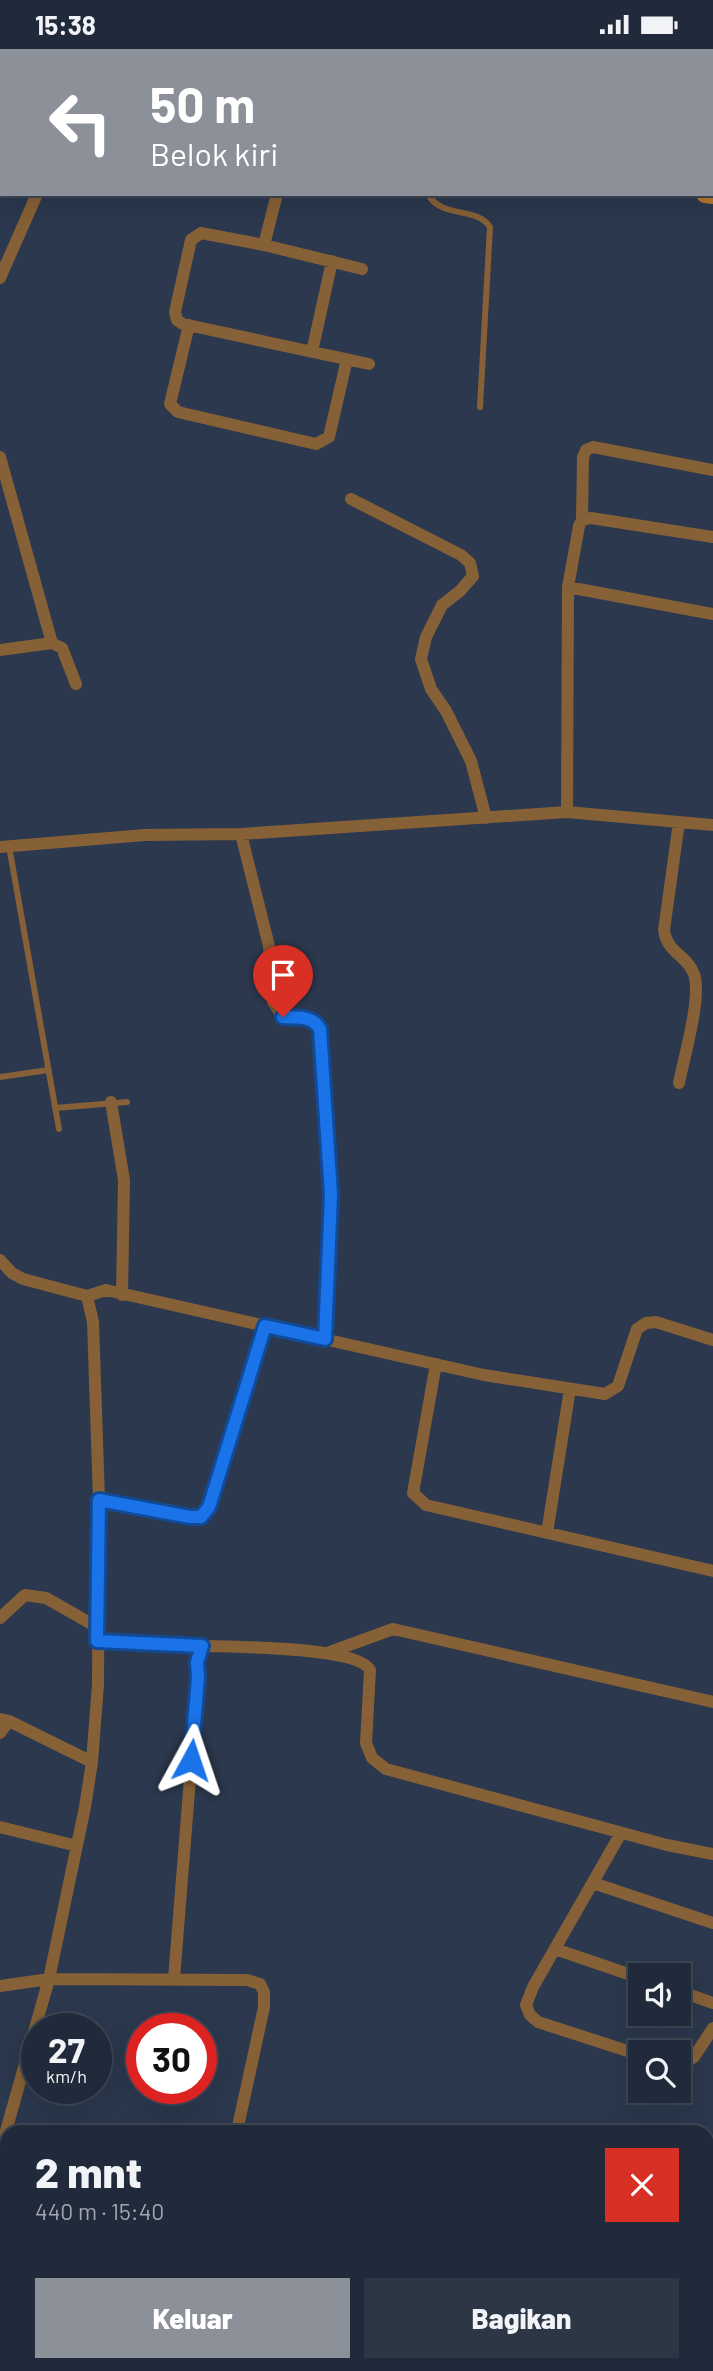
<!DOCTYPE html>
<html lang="id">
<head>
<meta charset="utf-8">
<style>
  :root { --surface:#202a3a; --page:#2d3645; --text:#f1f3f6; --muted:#a2a7af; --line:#3d4654; --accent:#8c9099 }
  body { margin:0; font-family:Barlow,sans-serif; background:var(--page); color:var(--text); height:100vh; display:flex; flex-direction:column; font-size:26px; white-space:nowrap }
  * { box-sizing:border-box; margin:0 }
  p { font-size:23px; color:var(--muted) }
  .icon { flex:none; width:38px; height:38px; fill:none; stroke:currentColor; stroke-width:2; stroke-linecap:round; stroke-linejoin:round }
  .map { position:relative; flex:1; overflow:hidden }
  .drawer { position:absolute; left:0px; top:2076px; width:714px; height:247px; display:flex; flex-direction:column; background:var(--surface); border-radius:21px 21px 0 0; box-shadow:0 7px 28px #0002,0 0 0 2px var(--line) }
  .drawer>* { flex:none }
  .top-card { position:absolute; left:0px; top:0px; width:714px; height:147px; box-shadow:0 7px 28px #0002,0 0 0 2px var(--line); background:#8c9099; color:#fff; overflow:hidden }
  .buttons { position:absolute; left:628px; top:1914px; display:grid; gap:14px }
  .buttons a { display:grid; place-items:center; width:63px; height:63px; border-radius:0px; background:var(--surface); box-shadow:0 7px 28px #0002,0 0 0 2px var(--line); font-size:35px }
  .speed { position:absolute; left:21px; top:1964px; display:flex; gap:14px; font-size:35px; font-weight:700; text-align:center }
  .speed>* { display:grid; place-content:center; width:91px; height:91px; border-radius:50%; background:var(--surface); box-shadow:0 7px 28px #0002,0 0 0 2px var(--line); line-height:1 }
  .speed small { font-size:18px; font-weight:400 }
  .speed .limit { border:10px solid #d22; background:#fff; color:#111 }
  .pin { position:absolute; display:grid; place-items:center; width:60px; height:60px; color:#fff; margin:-72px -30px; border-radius:50% 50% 50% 0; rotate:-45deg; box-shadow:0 0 7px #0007 }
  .pin .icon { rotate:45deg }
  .me { position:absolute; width:77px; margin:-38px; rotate:5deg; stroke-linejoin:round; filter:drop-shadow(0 0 5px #0008) }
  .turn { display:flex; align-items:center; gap:24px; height:147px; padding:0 35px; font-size:32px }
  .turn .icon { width:91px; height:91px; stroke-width:2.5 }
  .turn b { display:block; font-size:49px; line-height:60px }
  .round { display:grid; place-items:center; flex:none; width:74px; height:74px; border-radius:0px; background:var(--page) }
  .overview { display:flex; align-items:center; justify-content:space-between; height:119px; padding:0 35px }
  h1 { font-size:42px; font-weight:800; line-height:52px }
  .button { display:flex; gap:14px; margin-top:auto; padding:14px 35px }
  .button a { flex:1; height:80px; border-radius:0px; background:var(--accent); color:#fff; font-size:28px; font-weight:800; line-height:80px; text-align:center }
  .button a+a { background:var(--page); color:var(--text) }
  .status { display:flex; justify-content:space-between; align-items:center; height:49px; padding:0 35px; background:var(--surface); direction:ltr }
  .status svg { height:19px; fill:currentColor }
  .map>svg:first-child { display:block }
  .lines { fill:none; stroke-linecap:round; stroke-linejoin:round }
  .lane { stroke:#866036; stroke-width:6 }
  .street { stroke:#866036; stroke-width:12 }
  .secondary { stroke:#b1752c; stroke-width:18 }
  .route-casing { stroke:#114b97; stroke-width:18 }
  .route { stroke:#1a73e8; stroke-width:12 }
</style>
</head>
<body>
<div class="status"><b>15:38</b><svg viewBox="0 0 49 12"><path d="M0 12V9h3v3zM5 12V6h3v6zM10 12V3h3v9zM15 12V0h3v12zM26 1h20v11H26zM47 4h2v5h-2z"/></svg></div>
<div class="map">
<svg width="713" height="2322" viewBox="0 0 713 2322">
  <rect width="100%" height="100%" fill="#2b384d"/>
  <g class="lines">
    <path class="lane" d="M428,145C441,170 476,157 490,178L480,358
      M9,797L59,1080
      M0,1028L48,1021
      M55,1059L127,1053"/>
    <path class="street" d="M113,2V0
      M0,75L2,70
      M0,97L2,98
      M277,145L264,196L201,184L191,191L175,263L177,271L183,275L369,315
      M264,196L362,220
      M0,229L37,145
      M189,276L170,355L178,363L316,395L329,388L347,310
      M312,303L332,212
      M0,408L52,594
      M351,450L461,506L470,514L473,527L460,542L442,556L426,588L421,610L431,640L446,662L471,712L486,769
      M582,471L583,408L586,401L593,398L713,421
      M568,538L713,565
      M0,601L52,594L62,599L76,635
      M567,763L568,538L579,477L582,471L591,469L713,488
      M679,773L664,881C667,904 687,906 694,925C702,948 684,1008 679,1034
      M241,785L269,897L273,953L283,968C297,969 312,966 320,980L331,1146L325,1290
      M0,798L145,786L241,785L567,763L713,776
      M111,1053L124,1131L122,1246
      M0,1211L12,1224L23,1230L87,1247L93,1273L99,1451L98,1635L92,1713L85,1758L49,1930L0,2103
      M87,1247L106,1241L484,1326L605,1345L618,1337L637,1280L646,1274L656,1273L713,1291
      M436,1315L413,1444L426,1456L713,1522
      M99,1451L190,1469L201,1467L209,1458L265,1277
      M547,1484L570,1340
      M0,1569L25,1546L46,1549L97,1578
      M97,1592L202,1597L197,1613L198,1629L174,1930
      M202,1597C232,1598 357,1597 370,1621L366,1694L372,1709L386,1720L667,1796L713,1805
      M330,1603L393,1580L713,1653
      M0,1670L9,1672L0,1684
      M9,1672L92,1713
      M0,1778L77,1797
      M621,1784L533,1938L526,1956L530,1966L538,1973L640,2006
      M593,1834L713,1874
      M555,1900L640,1929
      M0,1937L49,1930L247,1931L260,1935L264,1943V1958L237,2082
      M679,1942L713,1954
      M679,2018L694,2008L713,1979
      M0,2288L7,2291
      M355,2315L391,2322
      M202,2322V2315"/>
    <path class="secondary" d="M12,0L16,2
      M705,145L713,146"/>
  </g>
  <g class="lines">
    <g class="route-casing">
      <path id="route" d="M191,1711L198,1629L197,1613L202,1597L97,1592L99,1451L190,1468H201L209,1458L265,1277L325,1290L331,1146L320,980C312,966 297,969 283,968"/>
    </g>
    <use href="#route" class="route"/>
  </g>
</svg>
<div class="buttons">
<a><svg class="icon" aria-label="sound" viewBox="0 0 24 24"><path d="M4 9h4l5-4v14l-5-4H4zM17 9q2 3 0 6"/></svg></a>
<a><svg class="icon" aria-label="search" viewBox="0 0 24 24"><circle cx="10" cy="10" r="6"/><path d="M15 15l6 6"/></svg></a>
</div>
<div class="speed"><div>27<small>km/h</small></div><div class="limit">30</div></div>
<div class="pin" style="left:283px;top:968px;background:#d93025"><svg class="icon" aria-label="arrive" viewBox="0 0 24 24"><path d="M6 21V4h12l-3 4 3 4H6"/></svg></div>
<svg class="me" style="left:191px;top:1711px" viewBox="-20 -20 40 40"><path d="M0-17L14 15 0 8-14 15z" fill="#1a73e8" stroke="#fff" stroke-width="4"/></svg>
<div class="top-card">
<div class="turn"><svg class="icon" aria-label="left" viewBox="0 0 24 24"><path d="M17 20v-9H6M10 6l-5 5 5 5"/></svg><div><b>50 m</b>Belok kiri</div></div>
</div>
<section class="drawer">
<div class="overview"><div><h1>2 mnt</h1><p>440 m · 15:40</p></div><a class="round" style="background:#d93025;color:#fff"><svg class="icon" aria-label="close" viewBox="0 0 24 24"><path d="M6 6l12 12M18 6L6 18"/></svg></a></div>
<div class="button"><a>Keluar</a><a>Bagikan</a></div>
</section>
</div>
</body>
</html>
